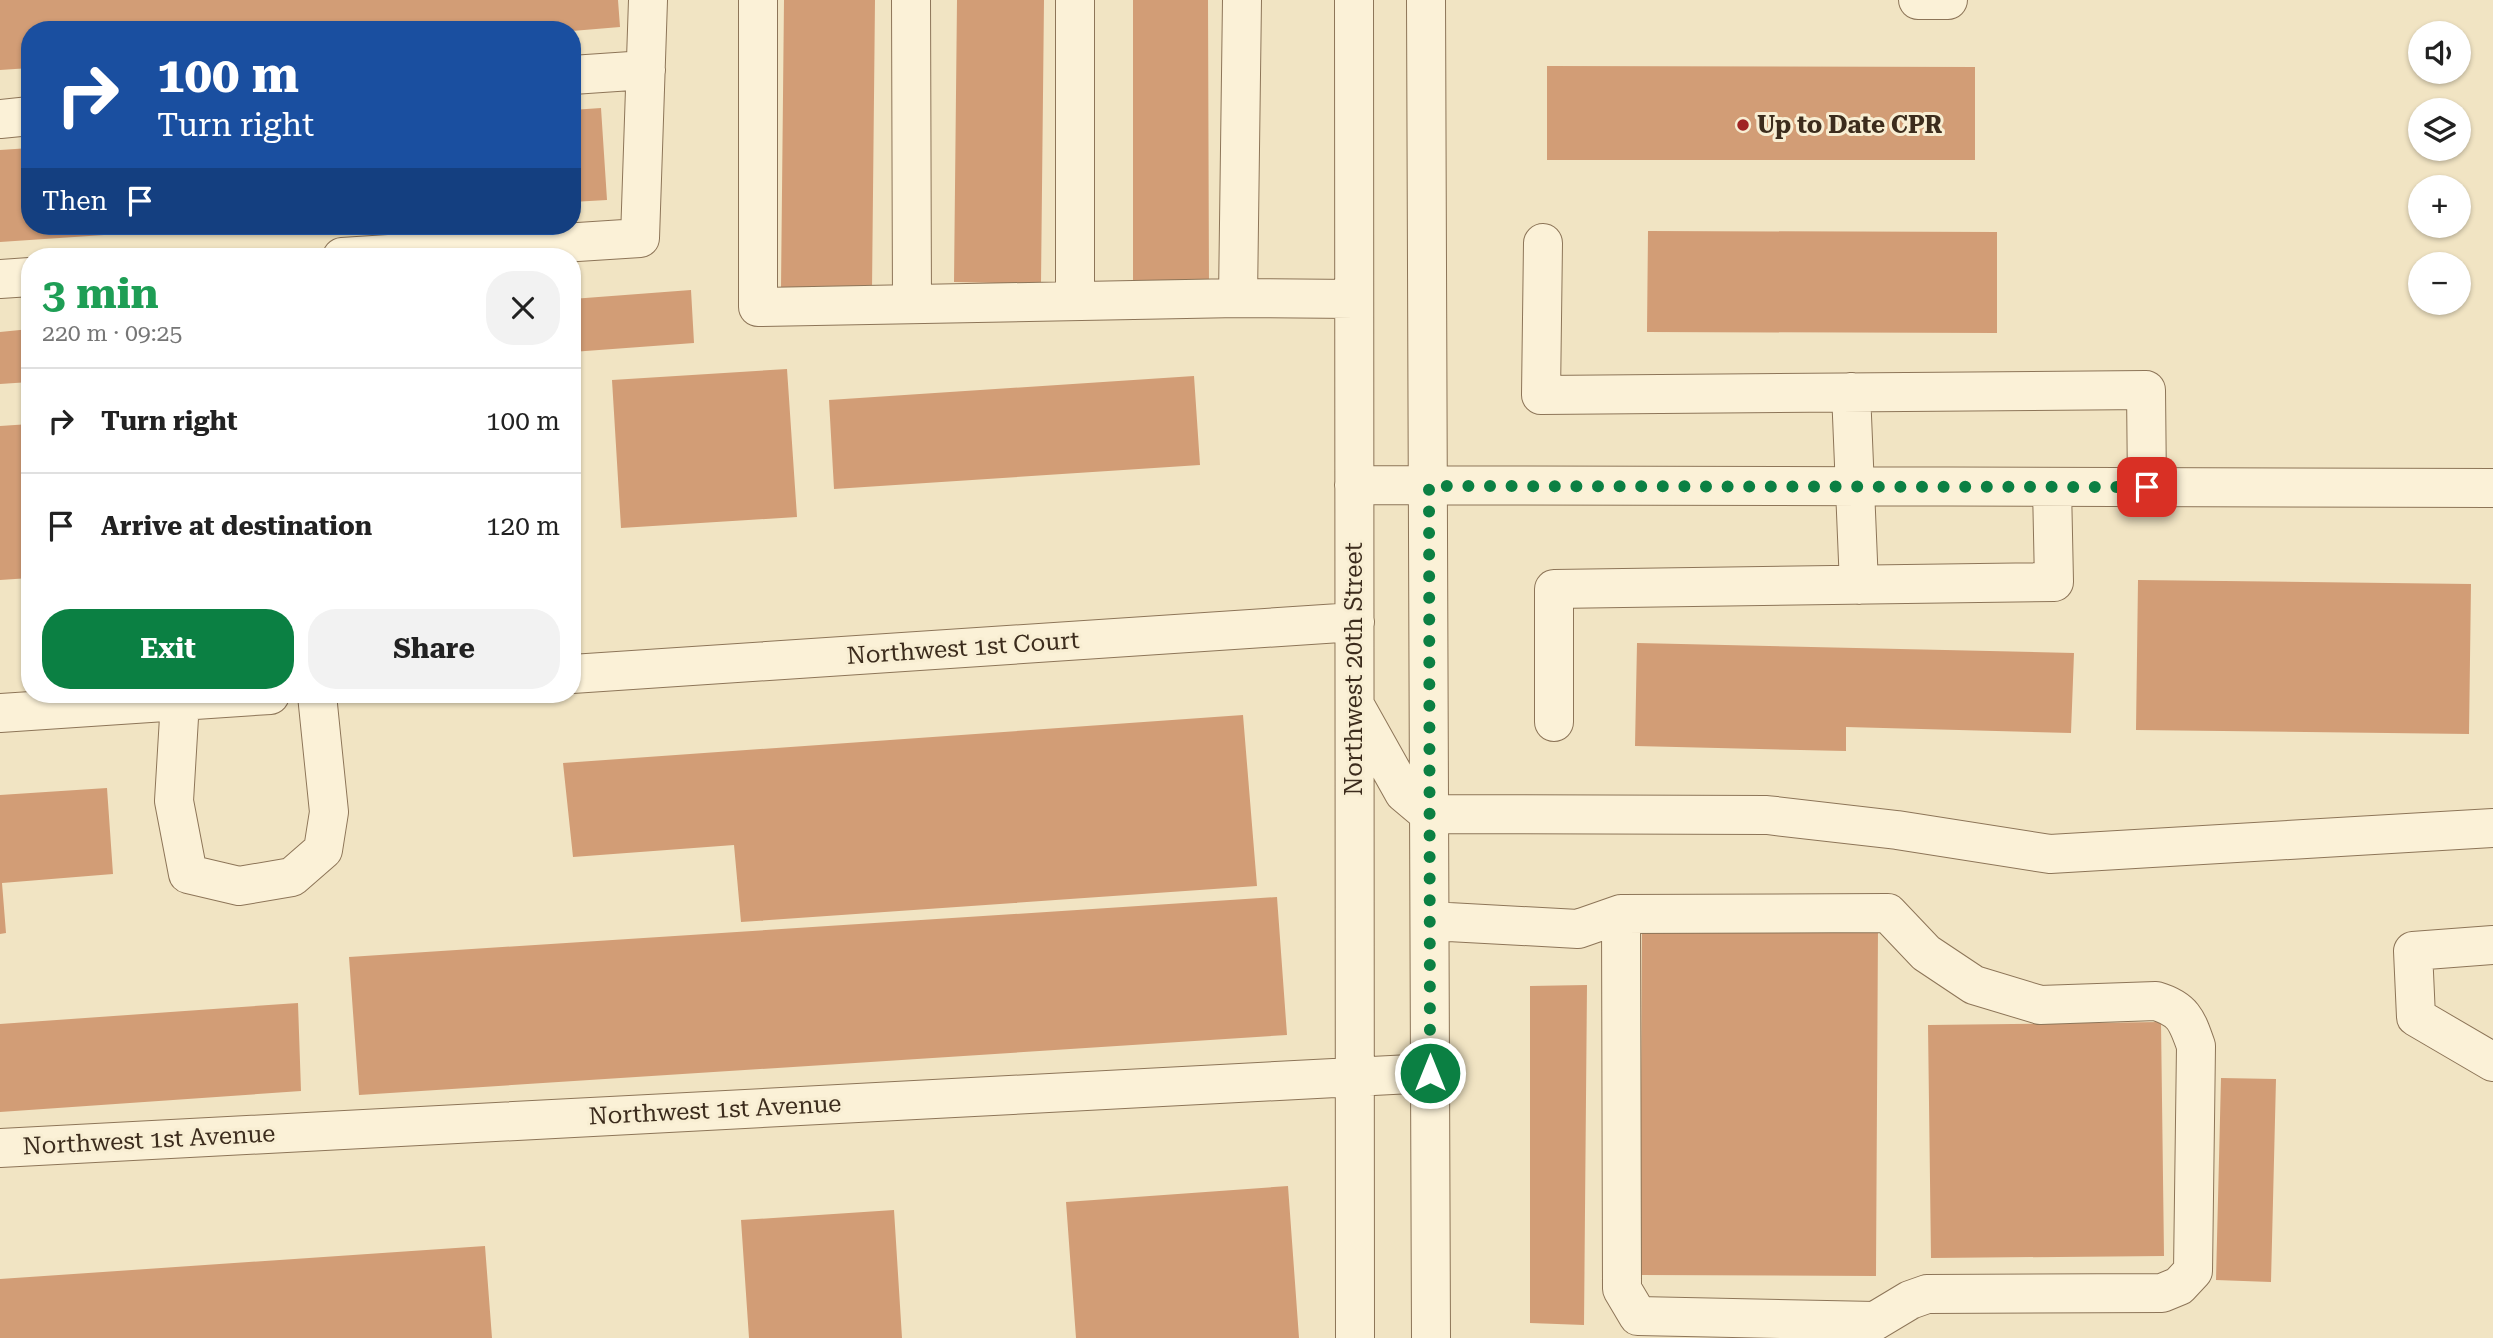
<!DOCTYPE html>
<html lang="en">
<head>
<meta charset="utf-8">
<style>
  :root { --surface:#fff; --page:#f2f2f2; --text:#222; --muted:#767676; --line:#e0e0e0; --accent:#0b8043 }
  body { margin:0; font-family:"Roboto Serif",serif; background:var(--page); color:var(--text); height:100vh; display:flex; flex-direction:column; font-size:26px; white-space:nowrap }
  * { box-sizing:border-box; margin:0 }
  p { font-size:23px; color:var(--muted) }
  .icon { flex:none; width:38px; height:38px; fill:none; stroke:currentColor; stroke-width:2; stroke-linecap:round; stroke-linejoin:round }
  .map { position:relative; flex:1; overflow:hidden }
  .panel { position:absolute; left:21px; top:248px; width:560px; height:455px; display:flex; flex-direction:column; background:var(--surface); border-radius:28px; box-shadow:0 2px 5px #0004 }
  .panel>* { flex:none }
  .banner { position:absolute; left:21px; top:21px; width:560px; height:214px; border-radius:28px; box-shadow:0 2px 5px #0004; background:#1a4fa0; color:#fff; overflow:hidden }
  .buttons { position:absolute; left:2408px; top:21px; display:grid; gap:14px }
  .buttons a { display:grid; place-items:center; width:63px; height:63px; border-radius:50%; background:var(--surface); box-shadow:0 2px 5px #0004; font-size:35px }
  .pin { position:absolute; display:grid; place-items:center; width:60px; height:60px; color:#fff; margin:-30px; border-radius:14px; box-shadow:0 4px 10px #0006 }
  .me { position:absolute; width:77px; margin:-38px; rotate:0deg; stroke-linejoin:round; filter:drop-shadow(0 0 5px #0008) }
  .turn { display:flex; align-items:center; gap:24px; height:147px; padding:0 21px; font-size:32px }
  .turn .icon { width:91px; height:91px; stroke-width:2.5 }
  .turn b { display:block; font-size:49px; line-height:60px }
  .then { display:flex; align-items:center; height:66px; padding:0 21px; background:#0003; gap:14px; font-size:26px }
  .round { display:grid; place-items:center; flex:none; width:74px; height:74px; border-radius:28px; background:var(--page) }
  .summary { display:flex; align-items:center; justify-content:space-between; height:119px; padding:0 21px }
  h1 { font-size:42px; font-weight:700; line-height:52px; color:#1e9e55 }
  .button { display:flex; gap:14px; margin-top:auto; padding:14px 21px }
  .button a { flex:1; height:80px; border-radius:28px; background:var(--accent); color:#fff; font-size:28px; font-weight:700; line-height:80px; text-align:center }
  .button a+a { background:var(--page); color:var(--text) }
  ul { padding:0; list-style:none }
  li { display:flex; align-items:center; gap:21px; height:105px; padding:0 21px; border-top:2px solid var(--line) }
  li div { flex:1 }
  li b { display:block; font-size:26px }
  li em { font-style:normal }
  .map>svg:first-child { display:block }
  .building { fill:#d29d76 }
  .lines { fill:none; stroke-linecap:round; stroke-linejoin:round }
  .minor-casing { stroke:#8d7558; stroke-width:40 }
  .minor { stroke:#fbf1d7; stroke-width:38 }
  .route { stroke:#0b8043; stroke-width:12; stroke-dasharray:0 21.6 }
  .poi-dot { fill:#a02424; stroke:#f8eed3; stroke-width:2.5 }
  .labels { text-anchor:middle; stroke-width:6; stroke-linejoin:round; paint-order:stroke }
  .poi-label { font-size:24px; font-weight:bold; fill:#3c2c1d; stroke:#f8eed3; text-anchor:start }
  .street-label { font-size:24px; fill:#3c2c1d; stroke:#f8eed3 }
</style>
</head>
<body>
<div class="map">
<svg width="2493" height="1338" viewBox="0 0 2493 1338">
  <rect width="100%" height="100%" fill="#f1e4c3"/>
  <path class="building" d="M0,0H618L620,27L572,31L30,30V68L0,70Z
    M784,0H875L872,290L781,288Z
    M957,0H1044L1041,284L954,282Z
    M1133,0H1208L1209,290H1133Z
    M1547,66L1975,67V160H1547Z
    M601,108L607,200L572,202V110Z
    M30,148V226L208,228L0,242V150Z
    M1648,231L1997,232V333L1647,332Z
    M691,290L694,343L572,352V299Z
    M30,329V382L0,384V332Z
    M787,369L797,517L621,528L612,380Z
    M1194,376L1200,465L834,489L829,400Z
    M30,424V578L0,580V426Z
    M572,494L577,534L572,535Z
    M2138,580L2471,584L2469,734L2136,730Z
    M1637,643L2074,653L2071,733L1846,727V751L1635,746Z
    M1243,715L1257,886L741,922L734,845L573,857L563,763Z
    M107,788L113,874L2,883L6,933L0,934V795Z
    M1277,897L1287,1035L359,1095L349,957Z
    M1642,926L1878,928L1876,1276L1640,1275Z
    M1587,985L1584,1325L1530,1323V986Z
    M298,1003L301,1091L0,1112V1024Z
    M2161,1022L2164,1256L1931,1258L1928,1025Z
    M2221,1078L2276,1079L2271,1282L2216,1280Z
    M1288,1186L1299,1338H1076L1066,1202Z
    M894,1210L902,1338H749L741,1220Z
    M485,1246L492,1338H0V1279Z"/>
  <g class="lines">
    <g class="minor-casing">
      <path id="minor" d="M758,0V307L1238,298
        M911,0L912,304
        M1075,0V301
        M1242,0L1238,298L1354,299
        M1354,0L1355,1338
        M1426,0L1431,1338
        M1918,0H1948
        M572,75L646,70
        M0,119L30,116
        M1543,243L1541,395L2146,390L2147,487
        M342,257L640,238L648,0
        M0,279L30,277
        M1851,392L1859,585
        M1354,485L2493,488
        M572,674L1355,622
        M180,701L174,801L188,874L239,886L292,877L323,850L329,812L317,695
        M1357,709L1404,793L1429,814L1767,815L1897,830L2050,854L2493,828
        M0,713L270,695
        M1554,722V589L2054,582L2052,487
        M1430,921L1578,929L1621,914L1888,913L1926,953L1974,985L2040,1005L2156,1001C2183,1009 2187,1020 2196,1046L2193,1271L2179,1286L2162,1293L1927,1294L1910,1300L1875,1321L1638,1316L1622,1289L1621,914
        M2493,945L2413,951L2416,1017L2493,1062
        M0,1148L1430,1073"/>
    </g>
    <use href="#minor" class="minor"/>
  </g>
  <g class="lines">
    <path class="route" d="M1430,1073L1429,486L2147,487"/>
  </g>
  <circle class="poi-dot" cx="1743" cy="125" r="7"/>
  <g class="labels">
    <g class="poi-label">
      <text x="1757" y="133">Up to Date CPR</text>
    </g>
    <g class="street-label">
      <text transform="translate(963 648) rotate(-4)" y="8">Northwest 1st Court</text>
      <text transform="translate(1354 669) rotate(-90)" y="8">Northwest 20th Street</text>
      <text transform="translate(715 1110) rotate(-3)" y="8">Northwest 1st Avenue</text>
      <text transform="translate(149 1140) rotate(-3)" y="8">Northwest 1st Avenue</text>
    </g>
  </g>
</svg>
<div class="buttons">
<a><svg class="icon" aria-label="sound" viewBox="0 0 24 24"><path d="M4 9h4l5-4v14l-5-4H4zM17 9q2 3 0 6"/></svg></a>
<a><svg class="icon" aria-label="layers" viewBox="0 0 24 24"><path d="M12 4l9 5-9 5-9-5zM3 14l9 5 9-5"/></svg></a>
<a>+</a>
<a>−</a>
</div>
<div class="pin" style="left:2147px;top:487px;background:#d93025"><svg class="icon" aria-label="arrive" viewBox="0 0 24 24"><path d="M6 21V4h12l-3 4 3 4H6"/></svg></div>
<svg class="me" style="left:1430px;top:1073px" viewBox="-20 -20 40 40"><circle r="17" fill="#0b8043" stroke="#fff" stroke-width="3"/><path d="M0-11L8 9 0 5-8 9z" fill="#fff"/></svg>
<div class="banner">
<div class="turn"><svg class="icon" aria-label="right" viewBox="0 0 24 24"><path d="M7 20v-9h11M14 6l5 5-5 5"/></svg><div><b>100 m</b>Turn right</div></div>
<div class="then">Then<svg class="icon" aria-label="arrive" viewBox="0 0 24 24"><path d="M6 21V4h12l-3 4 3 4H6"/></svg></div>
</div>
<section class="panel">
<div class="summary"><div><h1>3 min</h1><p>220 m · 09:25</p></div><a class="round"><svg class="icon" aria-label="close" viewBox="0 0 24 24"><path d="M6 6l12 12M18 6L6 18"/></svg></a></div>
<ul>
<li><svg class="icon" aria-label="right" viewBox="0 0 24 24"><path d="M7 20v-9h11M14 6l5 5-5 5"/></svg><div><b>Turn right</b></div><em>100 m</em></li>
<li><svg class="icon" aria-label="arrive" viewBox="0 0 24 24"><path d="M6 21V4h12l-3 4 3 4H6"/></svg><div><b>Arrive at destination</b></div><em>120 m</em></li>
</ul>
<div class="button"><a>Exit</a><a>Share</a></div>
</section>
</div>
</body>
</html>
